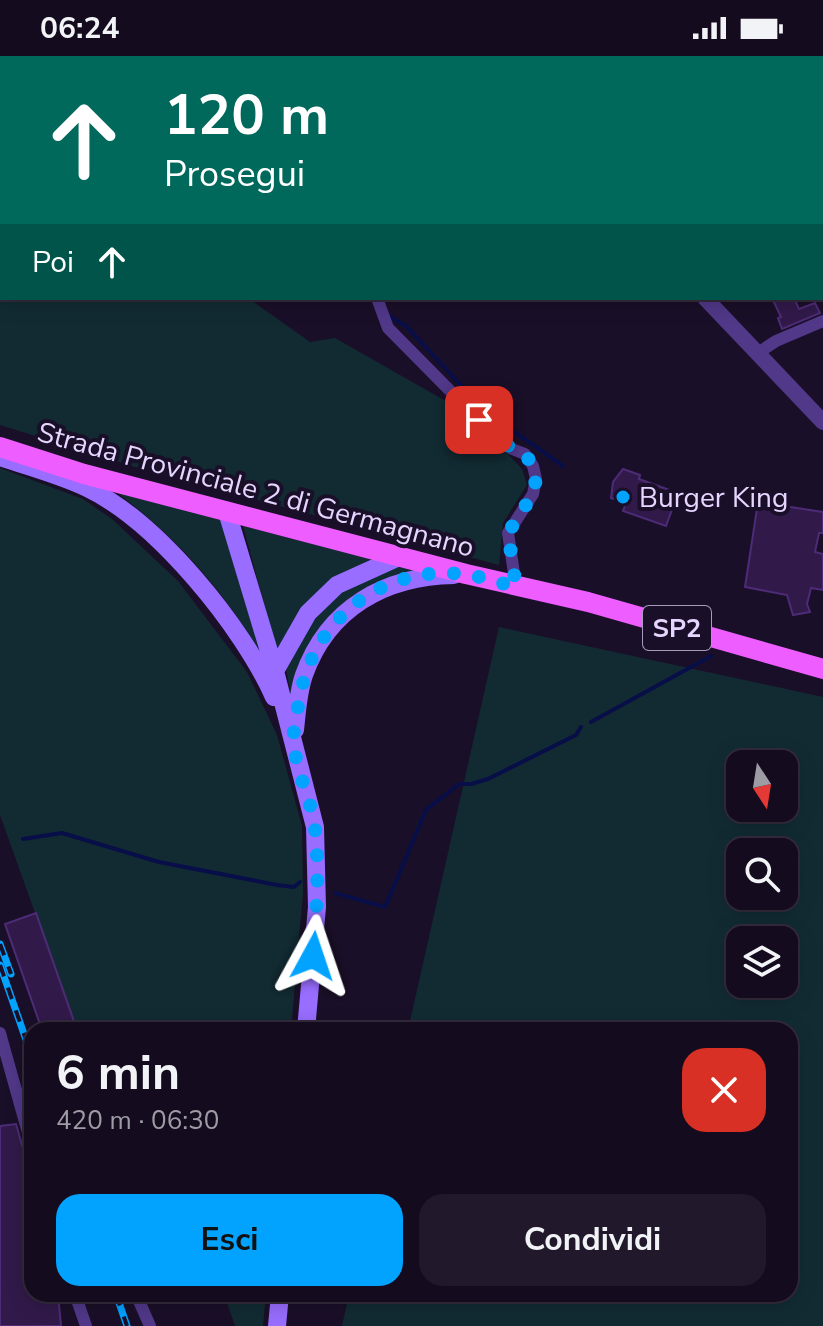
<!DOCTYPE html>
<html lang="it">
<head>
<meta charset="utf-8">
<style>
  :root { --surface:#140b1e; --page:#21192b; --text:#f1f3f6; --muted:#9d9ba4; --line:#332b3c; --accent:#02a2ff }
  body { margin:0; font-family:"Nunito Sans",sans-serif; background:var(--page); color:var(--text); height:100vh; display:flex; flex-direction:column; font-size:30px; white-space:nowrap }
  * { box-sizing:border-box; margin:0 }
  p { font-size:26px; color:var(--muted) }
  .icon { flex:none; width:44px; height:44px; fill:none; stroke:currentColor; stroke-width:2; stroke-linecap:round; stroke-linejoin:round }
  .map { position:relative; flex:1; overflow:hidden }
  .side { position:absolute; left:24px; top:966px; width:774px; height:280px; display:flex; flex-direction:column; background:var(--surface); border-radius:24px; box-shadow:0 4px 20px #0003,0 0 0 2px var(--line) }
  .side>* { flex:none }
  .hud { position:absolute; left:0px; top:0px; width:824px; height:244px; box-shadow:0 4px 20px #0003,0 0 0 2px var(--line); background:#00695c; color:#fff; overflow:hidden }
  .needle { width:52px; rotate:168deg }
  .tools { position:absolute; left:726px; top:694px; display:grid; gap:16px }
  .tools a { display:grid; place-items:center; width:72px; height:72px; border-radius:16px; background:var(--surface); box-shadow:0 4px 20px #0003,0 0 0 2px var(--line); font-size:40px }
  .pin { position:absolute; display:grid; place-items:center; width:68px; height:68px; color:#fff; margin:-34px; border-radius:16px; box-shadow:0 4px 12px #0006 }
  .me { position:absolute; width:88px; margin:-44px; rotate:5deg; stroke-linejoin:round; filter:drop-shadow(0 0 6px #0008) }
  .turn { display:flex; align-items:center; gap:28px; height:168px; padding:0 32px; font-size:36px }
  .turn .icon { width:104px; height:104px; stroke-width:2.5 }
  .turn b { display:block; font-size:56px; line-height:68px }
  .then { display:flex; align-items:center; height:76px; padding:0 32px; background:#0003; gap:16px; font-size:30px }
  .round { display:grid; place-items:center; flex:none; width:84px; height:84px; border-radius:24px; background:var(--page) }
  .head { display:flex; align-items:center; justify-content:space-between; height:136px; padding:0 32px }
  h1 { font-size:48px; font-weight:700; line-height:60px }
  .action { display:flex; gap:16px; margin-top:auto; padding:16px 32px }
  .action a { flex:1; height:92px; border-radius:24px; background:var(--accent); color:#111; font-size:32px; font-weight:700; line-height:92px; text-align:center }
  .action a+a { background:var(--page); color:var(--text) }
  .status { display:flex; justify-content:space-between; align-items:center; height:56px; padding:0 40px; background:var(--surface); direction:ltr }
  .status svg { height:22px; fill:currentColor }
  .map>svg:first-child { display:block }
  .green { fill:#122b33; fill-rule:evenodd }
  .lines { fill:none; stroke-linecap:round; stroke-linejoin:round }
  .stream { stroke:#080e48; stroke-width:4 }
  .building { fill:#311a4a; stroke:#4e2b77; stroke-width:2 }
  .minor { stroke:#513889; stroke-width:12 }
  .tertiary { stroke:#513889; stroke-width:16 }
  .secondary { stroke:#986dff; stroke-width:18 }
  .primary { stroke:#ee5dff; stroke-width:20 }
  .rail-casing { stroke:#02a2ff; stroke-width:7 }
  .rail { stroke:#1a0f28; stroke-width:4; stroke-dasharray:12; stroke-linecap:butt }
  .route { stroke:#02a2ff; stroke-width:14; stroke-dasharray:0 25.2 }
  .poi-dot { fill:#02a2ff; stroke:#1a0f28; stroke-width:3 }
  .labels { text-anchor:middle; stroke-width:8; stroke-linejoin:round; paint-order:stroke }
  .shield { fill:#1a0f28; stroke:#a99abe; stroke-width:2 }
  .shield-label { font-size:26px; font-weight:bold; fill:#e6d6ff }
  .street-label { font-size:28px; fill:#e6d6ff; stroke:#1a0f28 }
  .poi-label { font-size:28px; fill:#e6d6ff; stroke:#1a0f28; text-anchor:start }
</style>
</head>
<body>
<div class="status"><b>06:24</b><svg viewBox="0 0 49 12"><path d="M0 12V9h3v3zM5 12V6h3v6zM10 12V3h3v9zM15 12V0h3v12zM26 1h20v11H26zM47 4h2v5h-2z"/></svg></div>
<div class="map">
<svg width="823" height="1270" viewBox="0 0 823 1270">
  <rect width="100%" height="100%" fill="#1a0f28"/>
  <path class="green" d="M0,109L2,242H248L310,286L335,282L451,348L505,395L522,413L527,429L503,467L499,509L135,411L0,369Z
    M0,412L83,443L112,463L178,525L247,616L277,679L302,770L303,837L291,974H77L0,759Z
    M111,432L222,463L262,599C218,528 178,482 111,432Z
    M243,470L371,503L333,524L277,595Z
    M399,510L415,515L359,536L292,644L286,613L300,584L325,550L342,536Z
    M499,571L823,641V1270H342L349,1238H790V974H408ZM784,708V752H740V708ZM740,796H784V840H740ZM784,884V928H740V884Z
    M224,1238H266L263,1270H235Z"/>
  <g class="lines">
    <path class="stream" d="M387,259L406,270L485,355L563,410
      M591,666L711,600
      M23,783L62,777L159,806L277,829L294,831L300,826
      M335,837L385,851L426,754L459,728H471L488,723L576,679L581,671"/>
  </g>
  <path class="building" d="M772,242H794L799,253L815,247L820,257L782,273L778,262L781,261Z
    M623,413L640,419L639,423L678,437L666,470L623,455L626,447L611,442L613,426Z
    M758,446L823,456V477H819L815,496L823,498V534L811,532L807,548L810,556L793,559L787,539L745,531Z
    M36,857L77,974H42L5,868Z
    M16,1068L32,1124V1238H58L61,1270H0V1070Z"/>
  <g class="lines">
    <path class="minor" d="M98,0V2
      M377,242L388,272L479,364L512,393L525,398L533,410L536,423L533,438L508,477L516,531
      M758,297L776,285L823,265
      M0,977L32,1091
      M75,1238L86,1270
      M136,1238L150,1270"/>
    <path class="tertiary" d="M474,0L476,2
      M705,242L823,366"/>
    <path class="secondary" d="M0,401C29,411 60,419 87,432C157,465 243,571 274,641
      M227,456L275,615L315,771L317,851L306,974
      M275,615L308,557L337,529L401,500
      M295,674C297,656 298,636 304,619C328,552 385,520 454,519
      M277,1270L280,1238"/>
    <path class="primary" d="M0,391L84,418L466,518L588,546L823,613"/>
    <g class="rail-casing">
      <path id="rail" d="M0,888L11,918
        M0,909L32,1001
        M116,1238L127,1270"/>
    </g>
    <use href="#rail" class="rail"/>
  </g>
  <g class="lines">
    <path class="route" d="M313,900C316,859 320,814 315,773C312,745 297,718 294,690C292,675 297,656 300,641C313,562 387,506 468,519C484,521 500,527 516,531L508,477L533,438L536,423L533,410L525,398L512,393L479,364"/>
  </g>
  <circle class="poi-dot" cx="623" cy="441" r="8"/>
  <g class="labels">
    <rect class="shield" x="643" y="550" width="68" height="44" rx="6"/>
    <g class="shield-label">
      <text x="677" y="581">SP2</text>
    </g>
    <g class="street-label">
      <text transform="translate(256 433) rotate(15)" y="10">Strada Provinciale 2 di Germagnano</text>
    </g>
    <g class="poi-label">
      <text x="639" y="451">Burger King</text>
    </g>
  </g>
</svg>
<div class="tools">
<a><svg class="needle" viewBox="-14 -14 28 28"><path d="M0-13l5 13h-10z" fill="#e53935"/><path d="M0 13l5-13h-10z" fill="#9d9ba4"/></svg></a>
<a><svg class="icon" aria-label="search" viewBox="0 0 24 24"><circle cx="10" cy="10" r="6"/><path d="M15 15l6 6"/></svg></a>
<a><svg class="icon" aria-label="layers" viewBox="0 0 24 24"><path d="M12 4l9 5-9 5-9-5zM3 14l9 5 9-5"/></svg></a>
</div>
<div class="pin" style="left:479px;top:364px;background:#d93025"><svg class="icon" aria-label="arrive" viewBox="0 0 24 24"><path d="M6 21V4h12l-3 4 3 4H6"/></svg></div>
<svg class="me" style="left:313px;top:900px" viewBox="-20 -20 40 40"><path d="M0-17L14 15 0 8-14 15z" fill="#02a2ff" stroke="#fff" stroke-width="4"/></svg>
<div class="hud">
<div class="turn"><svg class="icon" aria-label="ahead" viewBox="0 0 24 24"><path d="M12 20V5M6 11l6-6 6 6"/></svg><div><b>120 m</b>Prosegui</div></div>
<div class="then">Poi<svg class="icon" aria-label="ahead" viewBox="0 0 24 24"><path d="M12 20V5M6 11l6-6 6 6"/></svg></div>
</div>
<section class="side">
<div class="head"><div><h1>6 min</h1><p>420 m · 06:30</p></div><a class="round" style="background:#d93025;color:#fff"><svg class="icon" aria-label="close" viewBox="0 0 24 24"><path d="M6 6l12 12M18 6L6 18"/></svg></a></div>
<div class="action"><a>Esci</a><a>Condividi</a></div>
</section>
</div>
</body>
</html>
